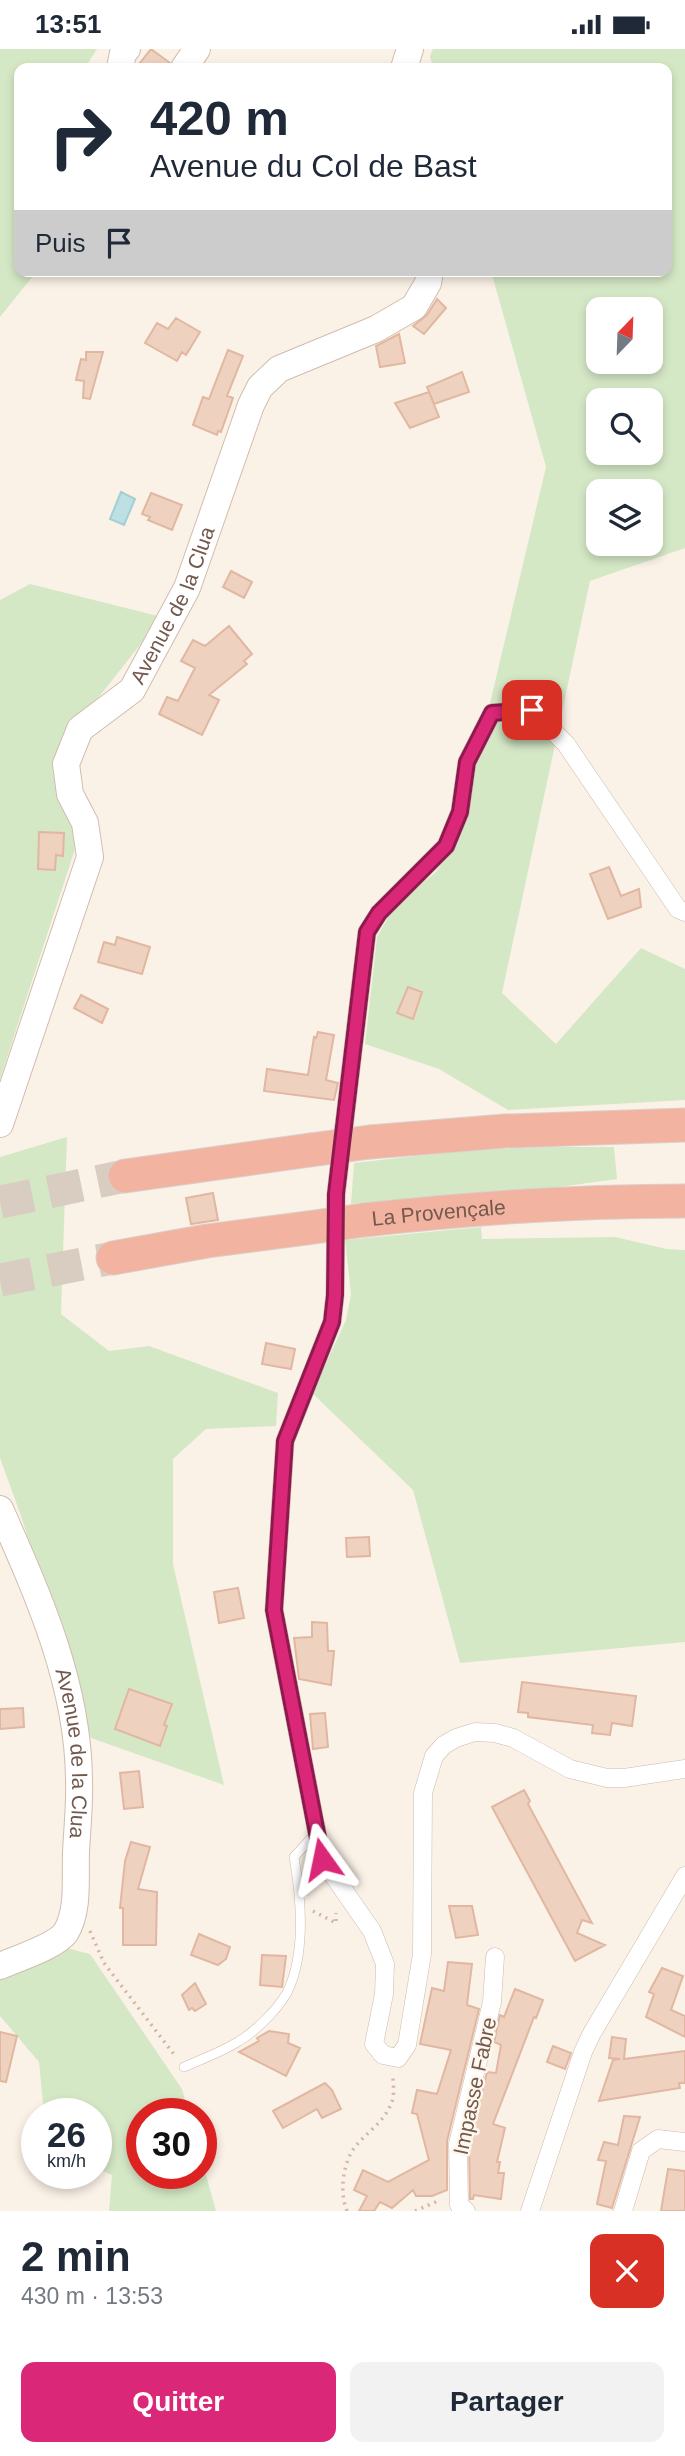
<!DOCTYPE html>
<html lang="fr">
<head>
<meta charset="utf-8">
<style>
  :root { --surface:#fff; --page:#f2f2f3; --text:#1f2937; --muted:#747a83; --accent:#db2777 }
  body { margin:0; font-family:Helvetica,sans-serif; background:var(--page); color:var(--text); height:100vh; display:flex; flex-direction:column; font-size:26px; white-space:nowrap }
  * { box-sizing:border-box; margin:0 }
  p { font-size:23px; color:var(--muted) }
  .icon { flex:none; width:38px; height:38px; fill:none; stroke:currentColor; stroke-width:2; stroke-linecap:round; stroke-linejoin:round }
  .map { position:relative; height:2162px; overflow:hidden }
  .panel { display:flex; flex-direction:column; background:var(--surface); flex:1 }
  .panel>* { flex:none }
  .banner { position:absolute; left:14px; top:14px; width:658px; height:214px; border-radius:14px; box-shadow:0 4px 10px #0003; background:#fff; color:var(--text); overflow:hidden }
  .needle { width:46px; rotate:23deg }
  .tools { position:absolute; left:586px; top:248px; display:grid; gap:14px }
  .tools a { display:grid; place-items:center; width:77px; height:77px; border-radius:14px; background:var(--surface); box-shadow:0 4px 10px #0003; font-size:35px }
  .speed { position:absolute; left:21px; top:2049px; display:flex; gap:14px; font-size:35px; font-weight:700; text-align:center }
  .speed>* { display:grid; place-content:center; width:91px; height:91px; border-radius:50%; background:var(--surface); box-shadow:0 4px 10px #0003; line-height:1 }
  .speed small { font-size:18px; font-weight:400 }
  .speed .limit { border:10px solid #d22; background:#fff; color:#111 }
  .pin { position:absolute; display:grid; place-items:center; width:60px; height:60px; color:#fff; margin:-30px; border-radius:14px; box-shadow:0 4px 10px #0006 }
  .me { position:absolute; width:77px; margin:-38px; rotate:348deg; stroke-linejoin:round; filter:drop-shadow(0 0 5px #0008) }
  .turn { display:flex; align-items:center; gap:24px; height:147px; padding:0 21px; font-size:32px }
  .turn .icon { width:91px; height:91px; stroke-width:2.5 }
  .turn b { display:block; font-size:49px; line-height:60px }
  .then { display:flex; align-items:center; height:66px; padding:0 21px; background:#0003; gap:14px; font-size:26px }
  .round { display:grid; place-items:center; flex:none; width:74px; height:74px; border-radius:14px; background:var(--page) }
  .headline { display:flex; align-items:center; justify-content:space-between; height:119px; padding:0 21px }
  h1 { font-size:42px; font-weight:700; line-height:52px }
  .primary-button { display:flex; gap:14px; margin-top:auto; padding:14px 21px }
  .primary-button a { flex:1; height:80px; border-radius:14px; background:var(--accent); color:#fff; font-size:28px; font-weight:700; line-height:80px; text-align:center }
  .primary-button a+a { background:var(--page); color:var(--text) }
  .status { display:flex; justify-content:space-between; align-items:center; height:49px; padding:0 35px; background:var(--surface); direction:ltr }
  .status svg { height:19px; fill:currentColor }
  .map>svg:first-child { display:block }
  .green { fill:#d5e8c6; fill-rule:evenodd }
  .water { fill:#bce0e4; stroke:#a3cfd5; stroke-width:2 }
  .building { fill:#efd1c0; stroke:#e1b7a1; stroke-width:2 }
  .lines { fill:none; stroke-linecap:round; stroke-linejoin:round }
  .highway-tunnel { stroke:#d9ccc0; stroke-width:33; stroke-dasharray:33 17; stroke-linecap:butt }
  .lane-casing { stroke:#ccbaae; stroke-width:10 }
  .street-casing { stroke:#ccbaae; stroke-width:19 }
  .secondary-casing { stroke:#d1bcae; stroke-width:28 }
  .highway-casing { stroke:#d8d1cd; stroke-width:35 }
  .path { stroke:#d4b4a3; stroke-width:3.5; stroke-dasharray:2 5; stroke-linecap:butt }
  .lane { stroke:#fff; stroke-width:9 }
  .street { stroke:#fff; stroke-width:18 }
  .secondary { stroke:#fff; stroke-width:26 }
  .highway { stroke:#f2b3a1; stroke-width:33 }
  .highway-bridge-casing { stroke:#d8d1cd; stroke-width:35; stroke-linecap:butt }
  .highway-bridge { stroke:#f2b3a1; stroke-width:33 }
  .route-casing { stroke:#8e194d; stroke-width:18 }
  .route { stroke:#db2777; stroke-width:12 }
  .labels { text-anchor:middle; stroke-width:5; stroke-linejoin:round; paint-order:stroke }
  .street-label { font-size:21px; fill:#73594d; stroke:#fef7ed }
</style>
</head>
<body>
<div class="status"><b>13:51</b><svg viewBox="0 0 49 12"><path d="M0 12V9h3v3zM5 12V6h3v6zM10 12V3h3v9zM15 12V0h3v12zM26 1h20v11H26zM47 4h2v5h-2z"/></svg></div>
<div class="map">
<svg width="685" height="2162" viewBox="0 0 685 2162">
  <rect width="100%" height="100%" fill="#fbf2e7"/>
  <path class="green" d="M0,0H97L85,19H19V222H37L0,268Z
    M433,0H685V499L590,532L502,944L556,995L641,899L685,920V1051L508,1061L439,1020L365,995L377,888L394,858L436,823L450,802L459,785L546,418L491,222H667V19H433L430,7ZM598,261H651V313H598ZM598,352H651V404H598ZM598,443H651V495H598Z
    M30,535L162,568L95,653L64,682L57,736L79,788L0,1030V551Z
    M67,1088L61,1265L109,1302L149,1297L278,1344L276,1377L206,1380L173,1410V1515L224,1736L91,1689L20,1464L0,1409V1108Z
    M540,1098H614L617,1130L538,1141L351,1155L354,1114L459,1102Z
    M481,1178L482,1190L615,1188L667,1200L685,1201V1593L460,1614L413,1441L312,1344L346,1271L351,1245L345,1191Z
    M67,1899L90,1905L182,2040L189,2065H142V2124H201V2108L216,2162H109L112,2126L96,2119V2065H44L39,2013L0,1967V1929Z"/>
  <path class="water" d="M121,443L135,450L124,476L110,470Z"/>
  <path class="building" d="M151,0L170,14L168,19H136Z
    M437,250L446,259L424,285L413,277L427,266Z
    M176,269L200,283L186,306L182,303L177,312L145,294L157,274L168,280Z
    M399,285L405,314L380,318L376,297Z
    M228,301L243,307L227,347L233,349L221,383L218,382L217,386L193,376L203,348L209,350Z
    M86,303H103L90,350L83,349L84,332L76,331L81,310L86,311Z
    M462,323L469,343L434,355L427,338Z
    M429,343L439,368L410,379L395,354Z
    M151,444L182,456L172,481L148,471L150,468L142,465Z
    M231,522L252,533L244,549L223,538Z
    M229,577L252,605L244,612L247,615L209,646L219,651L202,686L159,665L167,648L178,652L195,619L181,612L193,591L205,597Z
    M39,783L64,784L63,807L56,806L55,821L38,820Z
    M609,818L621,847L639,840L641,858L608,870L590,825Z
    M117,888L150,898L142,925L98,913L104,893L115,896Z
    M408,938L422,943L413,970L397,964Z
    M81,946L108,960L102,974L74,959Z
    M318,983L334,986L326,1031L338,1034L334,1051L264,1042L267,1020L308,1026L314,988L316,989Z
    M213,1144L218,1171L191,1175L186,1149Z
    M266,1294L295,1300L291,1320L262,1315Z
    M369,1488L370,1507L347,1508L346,1489Z
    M238,1539L244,1569L219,1574L214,1543Z
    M312,1573L327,1574L328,1602H334L331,1636L299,1630L294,1589L312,1588Z
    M522,1633L636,1647L632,1677L612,1674L610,1686L592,1684L593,1676L528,1668V1664L518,1663Z
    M129,1640L172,1655L164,1676L167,1677L160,1697L115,1680Z
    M23,1659L24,1678L0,1680V1660Z
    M325,1664L328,1698L313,1700L310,1665Z
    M139,1722L143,1758L124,1760L120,1724Z
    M524,1741L530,1752L528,1755L592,1874L582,1871L577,1884L605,1896L575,1912L492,1758Z
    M131,1793L150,1798L138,1840L157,1843L156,1896H123V1859H120L125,1812Z
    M449,1857H472L478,1886L456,1889Z
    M199,1885L230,1898L226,1910L218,1916L191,1906Z
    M262,1906L286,1907L282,1938L260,1936Z
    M448,1913L472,1915L467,1956L479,1960L447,2092V2141L432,2147H416L413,2141L392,2159L380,2153L374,2162H359L367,2147L354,2141L363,2121L388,2133L429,2111L417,2065L412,2064L417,2041L437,2045L451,2001L420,1995L432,1939L444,1942Z
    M662,1919L683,1927L671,1961L685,1967V1988L646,1968L654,1945L649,1943Z
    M195,1934L206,1955L195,1962L192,1959L189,1961L182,1946Z
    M515,1940L543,1951L536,1969L534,1968L493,2075L505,2079L497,2113H500L498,2124H504L501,2150L474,2146L473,2150H470L469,2096L487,2023L496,2024L501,1996L494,1993L500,1966L504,1968Z
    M269,1982L289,1985L288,1994L300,1999L286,2027L239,2003L259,1992L257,1989Z
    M0,1983L17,1987L6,2033L0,2032Z
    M612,1988L626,1990L624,2010L685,2002V2034H679L680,2039L599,2052L613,2011L620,2010L609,2009Z
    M553,1997L571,2004L565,2020L547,2013Z
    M325,2034L332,2041L341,2060L322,2069L317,2060L283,2079L273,2062Z
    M624,2067L640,2068L612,2159L597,2155L606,2112L598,2111L604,2093L618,2096Z
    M668,2120L685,2122V2162H661Z"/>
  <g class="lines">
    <path class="highway-tunnel" d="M0,1153L125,1127
      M0,1231L113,1209"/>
    <g class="lane-casing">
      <path id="lane" d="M184,2018C202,2010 222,2003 239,1992C256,1982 283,1956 290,1937C306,1898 301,1848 294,1808L316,1784"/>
    </g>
    <g class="street-casing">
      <path id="street" d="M685,863L678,860L566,695L532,661L492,664L467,713L460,763L446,797L379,864L367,883L336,1145L335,1246L332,1273L285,1392L274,1561L322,1810L372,1882L385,1915L384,1945L374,1995L383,2006L398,2009L407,1996L422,1905L423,1744L434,1707L444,1696L456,1689L475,1683L495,1684L513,1689L570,1720L607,1729H624L685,1720
        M466,2162L459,2156L458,2095L492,1953L495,1908
        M530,2162L583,2003L592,1984L685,1827
        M623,2162L641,2102L658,2090L685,2093"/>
    </g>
    <g class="secondary-casing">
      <g id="secondary">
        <path d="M120,19L123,4L127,0"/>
        <path d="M184,19L197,0"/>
        <path d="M404,19L410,0"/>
        <path id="s1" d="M0,1075L90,808L85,774L70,745L66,715L80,680L132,641L187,539L251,356L260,338L279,320L376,280L414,258L428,234L430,222"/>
        <path id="s2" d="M0,1460C38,1546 78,1634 79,1730C80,1755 77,1780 76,1804C75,1830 79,1861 66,1883C57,1897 16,1910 0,1917"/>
      </g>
    </g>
    <g class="highway-casing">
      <g id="highway">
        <path d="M370,1093L505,1082L685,1076"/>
        <path d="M125,1127L310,1101"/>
        <path id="s3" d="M364,1171C471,1159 578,1152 685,1152"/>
        <path d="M113,1209L207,1192L307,1179"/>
      </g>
    </g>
    <path class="path" d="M313,1862L336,1874V1864
      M90,1882L104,1914L176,2008
      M347,2162C339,2144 343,2113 355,2098C367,2083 384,2073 391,2055C395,2047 393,2036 393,2027
      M415,2162L440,2151"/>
    <use href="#lane" class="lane"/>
    <use href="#street" class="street"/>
    <use href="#secondary" class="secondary"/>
    <use href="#highway" class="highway"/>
    <g class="highway-bridge-casing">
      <path id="highway-bridge" d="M310,1101L370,1093
        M307,1179L364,1171"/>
    </g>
    <use href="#highway-bridge" class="highway-bridge"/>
  </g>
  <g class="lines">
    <g class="route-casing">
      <path id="route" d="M322,1810L274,1561L285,1392L332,1273L335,1246L336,1145L367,883L379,864L446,797L460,763L467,713L492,664L532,661"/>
    </g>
    <use href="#route" class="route"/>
  </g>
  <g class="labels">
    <g class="street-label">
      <text dy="7" stroke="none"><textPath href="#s1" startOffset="576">Avenue de la Clua</textPath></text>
      <text dy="7" stroke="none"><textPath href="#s3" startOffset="75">La Provençale</textPath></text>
      <text dy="7" stroke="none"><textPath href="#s2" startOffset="257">Avenue de la Clua</textPath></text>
      <text transform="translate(475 2037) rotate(-78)" y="7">Impasse Fabre</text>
    </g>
  </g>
</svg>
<div class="tools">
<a><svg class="needle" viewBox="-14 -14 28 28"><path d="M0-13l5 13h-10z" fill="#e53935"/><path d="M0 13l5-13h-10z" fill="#747a83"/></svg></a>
<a><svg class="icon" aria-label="search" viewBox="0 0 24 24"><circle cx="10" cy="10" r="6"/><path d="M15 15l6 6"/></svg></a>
<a><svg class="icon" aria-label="layers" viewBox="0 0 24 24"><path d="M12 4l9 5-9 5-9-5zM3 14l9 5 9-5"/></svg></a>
</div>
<div class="speed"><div>26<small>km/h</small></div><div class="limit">30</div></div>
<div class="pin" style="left:532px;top:661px;background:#d93025"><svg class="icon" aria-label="arrive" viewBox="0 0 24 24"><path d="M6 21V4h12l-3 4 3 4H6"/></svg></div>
<svg class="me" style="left:322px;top:1810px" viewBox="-20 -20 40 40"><path d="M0-17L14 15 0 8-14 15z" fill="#db2777" stroke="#fff" stroke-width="4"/></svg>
<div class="banner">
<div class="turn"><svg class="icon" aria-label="right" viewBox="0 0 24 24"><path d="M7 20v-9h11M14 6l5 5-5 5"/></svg><div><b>420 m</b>Avenue du Col de Bast</div></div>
<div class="then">Puis<svg class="icon" aria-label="arrive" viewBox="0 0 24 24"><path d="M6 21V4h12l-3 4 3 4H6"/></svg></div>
</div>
</div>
<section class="panel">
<div class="headline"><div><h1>2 min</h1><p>430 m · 13:53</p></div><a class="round" style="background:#d93025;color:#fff"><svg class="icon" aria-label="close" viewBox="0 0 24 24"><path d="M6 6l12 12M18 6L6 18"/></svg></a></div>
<div class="primary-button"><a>Quitter</a><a>Partager</a></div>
</section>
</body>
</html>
